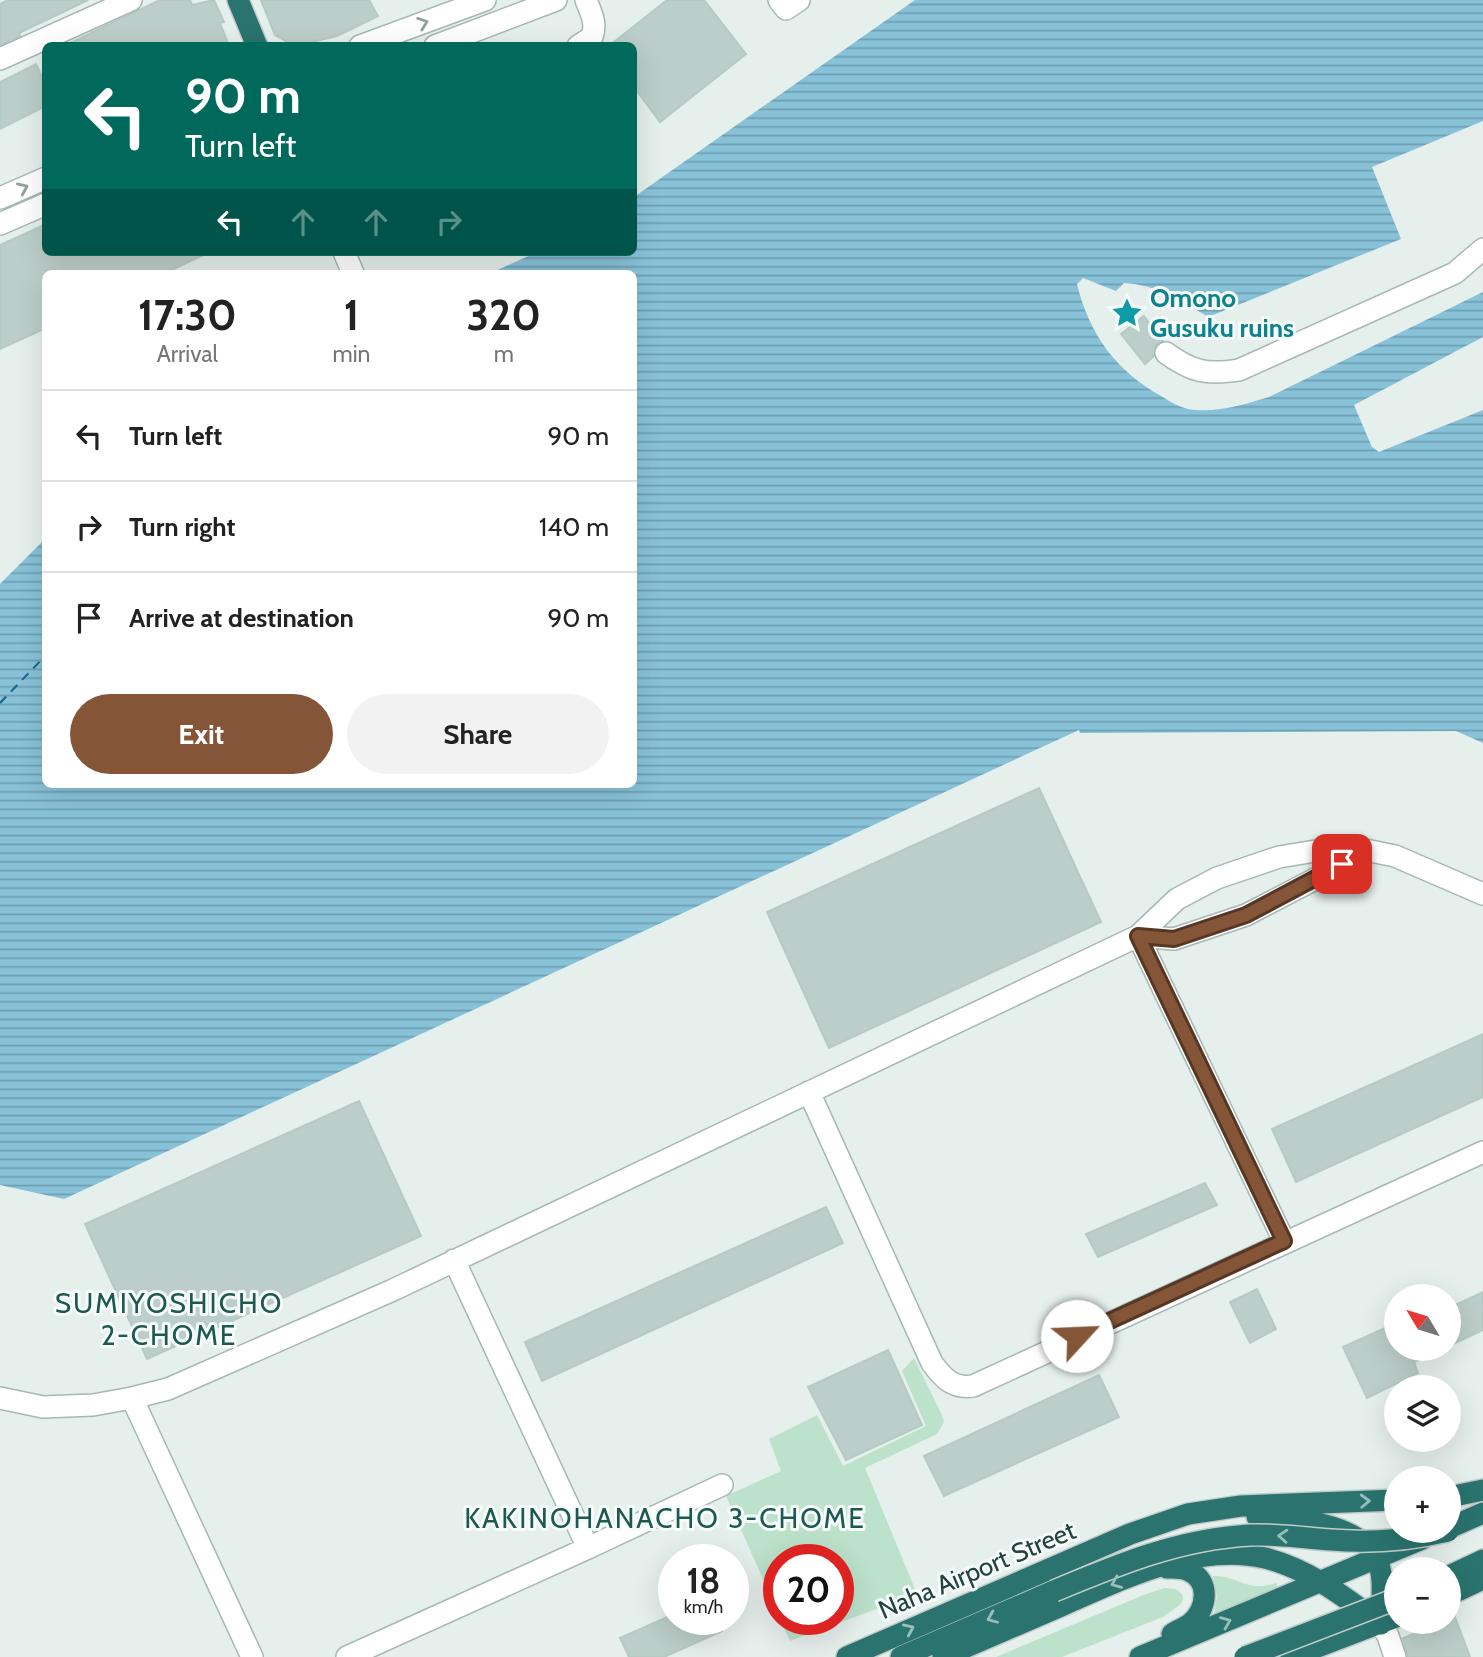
<!DOCTYPE html>
<html lang="en">
<head>
<meta charset="utf-8">
<style>
  :root { --surface:#fff; --page:#f2f2f2; --text:#222; --muted:#767676; --line:#e0e0e0; --accent:#855538 }
  body { margin:0; font-family:Cabin,sans-serif; background:var(--page); color:var(--text); height:100vh; display:flex; flex-direction:column; font-size:26px; white-space:nowrap }
  * { box-sizing:border-box; margin:0 }
  p { font-size:23px; color:var(--muted) }
  .icon { flex:none; width:38px; height:38px; fill:none; stroke:currentColor; stroke-width:2; stroke-linecap:round; stroke-linejoin:round }
  .map { position:relative; flex:1; overflow:hidden }
  .sheet { position:absolute; left:42px; top:270px; width:595px; height:518px; display:flex; flex-direction:column; background:var(--surface); border-radius:10px; box-shadow:0 7px 28px #0002 }
  .sheet>* { flex:none }
  .top-card { position:absolute; left:42px; top:42px; width:595px; height:214px; border-radius:10px; box-shadow:0 7px 28px #0002; background:#00695c; color:#fff; overflow:hidden }
  .needle { width:46px; rotate:308deg }
  .tools { position:absolute; left:1384px; top:1284px; display:grid; gap:14px }
  .tools a { display:grid; place-items:center; width:77px; height:77px; border-radius:50%; background:var(--surface); box-shadow:0 7px 28px #0002; font-size:35px }
  .speed { position:absolute; left:658px; top:1544px; display:flex; gap:14px; font-size:35px; font-weight:700; text-align:center }
  .speed>* { display:grid; place-content:center; width:91px; height:91px; border-radius:50%; background:var(--surface); box-shadow:0 7px 28px #0002; line-height:1 }
  .speed small { font-size:18px; font-weight:400 }
  .speed .limit { border:10px solid #d22; background:#fff; color:#111 }
  .pin { position:absolute; display:grid; place-items:center; width:60px; height:60px; color:#fff; margin:-30px; border-radius:14px; box-shadow:0 4px 10px #0006 }
  .me { position:absolute; width:77px; margin:-38px; rotate:65deg; stroke-linejoin:round; filter:drop-shadow(0 0 5px #0008) }
  .turn { display:flex; align-items:center; gap:24px; height:147px; padding:0 28px; font-size:32px }
  .turn .icon { width:91px; height:91px; stroke-width:2.5 }
  .turn b { display:block; font-size:49px; line-height:60px }
  .lanes { display:flex; align-items:center; height:66px; padding:0 28px; background:#0003; justify-content:center; gap:35px; direction:ltr }
  .lanes .off { opacity:.35 }
  .eta { display:flex; justify-content:space-evenly; align-items:center; height:119px; text-align:center }
  .eta b { font-size:42px; font-weight:800; line-height:49px }
  .action { display:flex; gap:14px; margin-top:auto; padding:14px 28px }
  .action a { flex:1; height:80px; border-radius:42px; background:var(--accent); color:#fff; font-size:28px; font-weight:800; line-height:80px; text-align:center }
  .action a+a { background:var(--page); color:var(--text) }
  ul { padding:0; list-style:none }
  li { display:flex; align-items:center; gap:21px; height:91px; padding:0 28px; border-top:2px solid var(--line) }
  li div { flex:1 }
  li b { display:block; font-size:26px }
  li em { font-style:normal }
  .map>svg:first-child { display:block }
  .grass { fill:#bce2cb }
  .water { fill:url(#water-rules) }
  .lines { fill:none; stroke-linecap:round; stroke-linejoin:round }
  .ferry { stroke:#146587; stroke-width:2; stroke-dasharray:9 7; stroke-linecap:butt }
  .building { fill:#bccec9; stroke:#b6cac4; stroke-width:2 }
  .minor-casing { stroke:#a6b8b5; stroke-width:24 }
  .highway-casing { stroke:#c1cbc9; stroke-width:24 }
  .minor { stroke:#fff; stroke-width:21 }
  .highway { stroke:#2a736e; stroke-width:21 }
  .highway-bridge-casing { stroke:#c1cbc9; stroke-width:24; stroke-linecap:butt }
  .highway-bridge { stroke:#2a736e; stroke-width:21 }
  .oneway { stroke:#90a29f }
  .oneway2 { stroke:#9abeba }
  .route-casing { stroke:#563724; stroke-width:18 }
  .route { stroke:#855538; stroke-width:12 }
  .labels { text-anchor:middle; stroke-width:6; stroke-linejoin:round; paint-order:stroke }
  .culture-label { font-size:26px; font-weight:bold; fill:#0d838f; stroke:#f6fbf9; text-anchor:start }
  .street-label { font-size:26px; fill:#21443f; stroke:#f6fbf9 }
  .neighbourhood-label { font-size:28px; letter-spacing:2px; fill:#1b5951; stroke:#f6fbf9 }
</style>
</head>
<body>
<div class="map">
<svg width="1483" height="1657" viewBox="0 0 1483 1657">
  <defs>
    <pattern id="water-rules" width="6" height="5" patternUnits="userSpaceOnUse" patternTransform="scale(1.75)"><rect width="6" height="5" fill="#88c2d9"/><path d="M0 2.5h6" fill="none" stroke="#6f9fb1"/></pattern>
  </defs>
  <rect width="100%" height="100%" fill="#e5efec"/>
  <path class="grass" d="M914,1358L941,1413L944,1422L937,1434L865,1468L917,1594L790,1641L780,1619H838V1559H779V1615L726,1496L781,1471L769,1439L817,1415L843,1466L926,1426L902,1371Z
    M1213,1576C1238,1575 1246,1593 1276,1583L1278,1588L1214,1615L1217,1596Z
    M1165,1588L1176,1589L1182,1594L1183,1599L1181,1604L1163,1617L1062,1657H996L1146,1594Z"/>
  <path class="water" d="M915,0H1483V121L1372,167L1401,239L1208,317C1181,300 1157,285 1124,283L1116,291L1083,278L1077,284C1089,334 1116,371 1161,396C1172,403 1182,409 1196,410C1220,412 1246,404 1269,397L1483,292V337L1354,405L1372,447L1379,452L1483,410V743L1456,731L1080,733L1079,730L64,1199L0,1185V584L45,539L46,784H634V273H491L537,252H634V197Z"/>
  <g class="lines">
    <path class="ferry" d="M0,703L46,655"/>
  </g>
  <path class="building" d="M8,0H88L19,33L20,36L0,45V4Z
    M160,0H190L192,5L214,0L224,22L220,23L229,46H64Z
    M261,0H369L378,16L337,36L295,46L275,35Z
    M667,0H704L746,54L660,122L634,87V46H609Z
    M36,64L46,86V106L0,129V82Z
    M46,224V252H210L165,273H46V328L0,349V245Z
    M1144,316L1163,341L1156,345L1154,356L1145,364L1121,334Z
    M1039,788L1101,922L829,1048L767,912Z
    M1483,1034V1097L1296,1182L1272,1129Z
    M359,1101L421,1236L147,1359L85,1224Z
    M1205,1183L1217,1205L1098,1257L1086,1234Z
    M826,1207L843,1243L542,1381L525,1342Z
    M1257,1289L1276,1329L1250,1343L1230,1302Z
    M1483,1292V1330L1449,1346V1308Z
    M1396,1323V1349H1441L1414,1362L1418,1373L1367,1398L1343,1347Z
    M888,1350L922,1425L846,1460L808,1387Z
    M1099,1375L1119,1417L944,1496L924,1456Z
    M674,1614V1619H715L722,1631L664,1657H629L620,1638Z
    M1455,1617L1470,1657H1408L1403,1638L1443,1622H1449V1620Z"/>
  <g class="lines">
    <g class="minor-casing">
      <path id="minor" d="M779,0L786,9L799,0
        M360,46L485,0
        M435,46L556,0
        M578,46L592,37C597,23 591,13 586,0
        M0,59L131,0
        M0,198L46,178
        M0,224L46,204
        M344,252L353,273
        M1166,353C1192,372 1207,375 1239,370L1455,273L1483,249
        M1138,936L1284,1241
        M1138,936L1174,939L1246,915L1369,851
        M809,1092L932,1363C943,1378 953,1389 973,1386L1483,1152
        M0,1398L43,1407L93,1405L132,1398
        M588,1548L722,1485
        M1381,1624L1388,1636L1395,1657
        M252,1657L132,1398L168,1389L393,1290L1138,936L1177,899L1217,878L1279,857L1346,846L1395,856L1483,894
        M347,1657L588,1548L454,1260"/>
    </g>
    <g class="highway-casing">
      <path id="highway" d="M238,0L257,46
        M1449,1497L1483,1490
        M1257,1517C1292,1517 1358,1523 1376,1558C1386,1576 1381,1602 1381,1622
        M1449,1528L1483,1513
        M1167,1568C1174,1568 1182,1567 1189,1571C1211,1581 1207,1609 1191,1623C1186,1627 1178,1630 1172,1634
        M1449,1576L1483,1560
        M1449,1595L1483,1579
        M847,1657L1130,1534L1188,1514L1241,1506L1396,1500
        M901,1657L1054,1591
        M943,1657C983,1640 1022,1623 1061,1606C1123,1579 1196,1542 1265,1558C1309,1569 1346,1598 1381,1624
        M1140,1657L1422,1539
        M1291,1657L1396,1617"/>
    </g>
    <use href="#minor" class="minor"/>
    <use href="#highway" class="highway"/>
    <g class="highway-bridge-casing">
      <path id="highway-bridge" d="M1054,1591C1119,1564 1179,1539 1250,1535C1277,1534 1304,1538 1331,1540C1369,1543 1410,1540 1448,1531
        M1245,1657L1396,1599"/>
    </g>
    <use href="#highway-bridge" class="highway-bridge"/>
  </g>
  <defs><path id="oneway-chevron" d="M-2-3.5L2.5 0L-2 3.5" fill="none" stroke-width="1.6" stroke-linecap="round" stroke-linejoin="round" transform="scale(1.75)"/></defs>
  <g class="oneway">
    <use href="#oneway-chevron" transform="translate(423 23) rotate(-20)"/>
    <use href="#oneway-chevron" transform="translate(23 188) rotate(-24)"/>
  </g>
  <g class="oneway2">
    <use href="#oneway-chevron" transform="translate(1365 1501) rotate(-2)"/>
    <use href="#oneway-chevron" transform="translate(1283 1536) rotate(-176)"/>
    <use href="#oneway-chevron" transform="translate(1116 1583) rotate(158)"/>
    <use href="#oneway-chevron" transform="translate(992 1618) rotate(157)"/>
    <use href="#oneway-chevron" transform="translate(1226 1622) rotate(-22)"/>
    <use href="#oneway-chevron" transform="translate(909 1629) rotate(-24)"/>
  </g>
  <g class="lines">
    <g class="route-casing">
      <path id="route" d="M1077,1336L1284,1241L1138,936L1174,939L1246,915L1342,864"/>
    </g>
    <use href="#route" class="route"/>
  </g>
  <defs>
    <g id="sight-bare" transform="scale(2.415)"><path d="M0-6L1.8-2.2L6-1.7L2.9 1.2L3.7 5.4L0 3.3L-3.7 5.4L-2.9 1.2L-6-1.7L-1.8-2.2Z" fill="#0f9aa8" stroke="#f6fbf9" stroke-width="2.5" paint-order="stroke"/></g>
  </defs>
  <g fill-rule="evenodd">
    <use href="#sight-bare" x="1127" y="313"/>
  </g>
  <g class="labels">
    <g class="culture-label">
      <text x="1150" y="307">Omono<tspan x="1150" dy="30">Gusuku ruins</tspan></text>
    </g>
    <g class="street-label">
      <text transform="translate(977 1570) rotate(-23)" y="9">Naha Airport Street</text>
    </g>
    <g class="neighbourhood-label">
      <text x="169" y="1313">SUMIYOSHICHO<tspan x="169" dy="32">2-CHOME</tspan></text>
      <text x="665" y="1528">KAKINOHANACHO 3-CHOME</text>
    </g>
  </g>
</svg>
<div class="tools">
<a><svg class="needle" viewBox="-14 -14 28 28"><path d="M0-13l5 13h-10z" fill="#e53935"/><path d="M0 13l5-13h-10z" fill="#767676"/></svg></a>
<a><svg class="icon" aria-label="layers" viewBox="0 0 24 24"><path d="M12 4l9 5-9 5-9-5zM3 14l9 5 9-5"/></svg></a>
<a>+</a>
<a>−</a>
</div>
<div class="speed"><div>18<small>km/h</small></div><div class="limit">20</div></div>
<div class="pin" style="left:1342px;top:864px;background:#d93025"><svg class="icon" aria-label="arrive" viewBox="0 0 24 24"><path d="M6 21V4h12l-3 4 3 4H6"/></svg></div>
<svg class="me" style="left:1077px;top:1336px" viewBox="-20 -20 40 40"><circle r="19" fill="#fff"/><path d="M0-13L10 11 0 6-10 11z" fill="#855538"/></svg>
<div class="top-card">
<div class="turn"><svg class="icon" aria-label="left" viewBox="0 0 24 24"><path d="M17 20v-9H6M10 6l-5 5 5 5"/></svg><div><b>90 m</b>Turn left</div></div>
<div class="lanes"><svg class="icon" aria-label="left" viewBox="0 0 24 24"><path d="M17 20v-9H6M10 6l-5 5 5 5"/></svg><svg class="icon off" aria-label="ahead" viewBox="0 0 24 24"><path d="M12 20V5M6 11l6-6 6 6"/></svg><svg class="icon off" aria-label="ahead" viewBox="0 0 24 24"><path d="M12 20V5M6 11l6-6 6 6"/></svg><svg class="icon off" aria-label="right" viewBox="0 0 24 24"><path d="M7 20v-9h11M14 6l5 5-5 5"/></svg></div>
</div>
<section class="sheet">
<div class="eta">
<div><b>17:30</b><p>Arrival</p></div>
<div><b>1</b><p>min</p></div>
<div><b>320</b><p>m</p></div>
</div>
<ul>
<li><svg class="icon" aria-label="left" viewBox="0 0 24 24"><path d="M17 20v-9H6M10 6l-5 5 5 5"/></svg><div><b>Turn left</b></div><em>90 m</em></li>
<li><svg class="icon" aria-label="right" viewBox="0 0 24 24"><path d="M7 20v-9h11M14 6l5 5-5 5"/></svg><div><b>Turn right</b></div><em>140 m</em></li>
<li><svg class="icon" aria-label="arrive" viewBox="0 0 24 24"><path d="M6 21V4h12l-3 4 3 4H6"/></svg><div><b>Arrive at destination</b></div><em>90 m</em></li>
</ul>
<div class="action"><a>Exit</a><a>Share</a></div>
</section>
</div>
</body>
</html>
